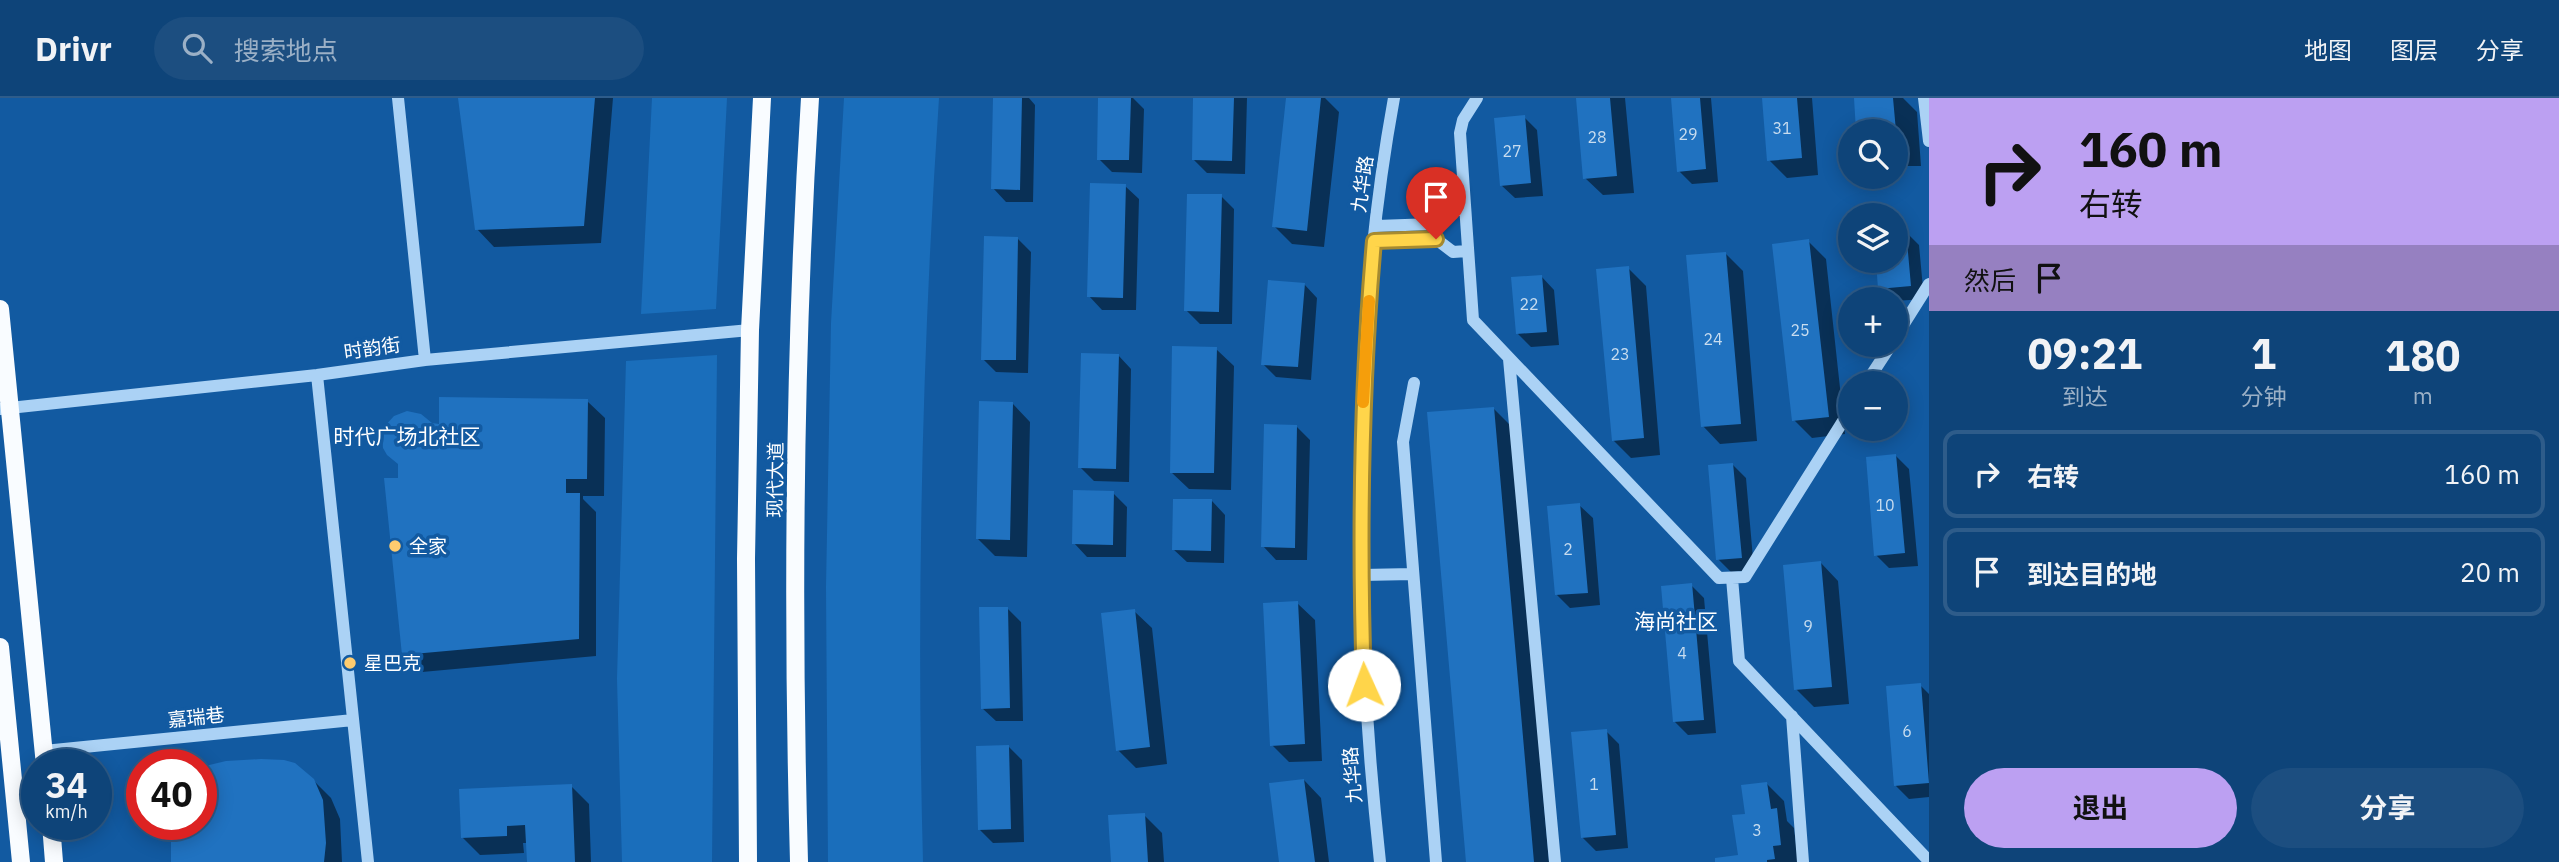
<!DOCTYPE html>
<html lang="zh">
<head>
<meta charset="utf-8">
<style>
  :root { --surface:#0e4479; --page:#1c4e80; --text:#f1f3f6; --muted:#9bb0c6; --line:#2e5c8a; --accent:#bca0f2 }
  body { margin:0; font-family:"IBM Plex Sans","Noto Sans SC",sans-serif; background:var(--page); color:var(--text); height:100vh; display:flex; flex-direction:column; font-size:26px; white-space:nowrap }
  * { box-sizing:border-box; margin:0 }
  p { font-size:23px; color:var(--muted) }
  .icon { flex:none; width:38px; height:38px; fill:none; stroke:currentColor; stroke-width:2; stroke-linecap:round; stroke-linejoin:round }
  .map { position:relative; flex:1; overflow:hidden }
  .drawer { display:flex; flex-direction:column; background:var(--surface); width:630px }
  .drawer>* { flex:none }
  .hud { background:#bca0f2; color:#111; overflow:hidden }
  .buttons { position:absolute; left:1838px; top:21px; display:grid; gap:14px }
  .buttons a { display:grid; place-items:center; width:70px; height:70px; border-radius:50%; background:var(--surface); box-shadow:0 4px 18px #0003,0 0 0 2px var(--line); font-size:35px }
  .speed { position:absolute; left:21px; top:651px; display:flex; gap:14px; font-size:35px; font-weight:700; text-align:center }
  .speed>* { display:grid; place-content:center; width:91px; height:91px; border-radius:50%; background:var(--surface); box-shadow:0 4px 18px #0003,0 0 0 2px var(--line); line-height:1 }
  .speed small { font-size:18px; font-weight:400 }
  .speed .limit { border:10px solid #d22; background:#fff; color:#111 }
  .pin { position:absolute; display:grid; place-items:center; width:60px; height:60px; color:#fff; margin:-72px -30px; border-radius:50% 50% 50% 0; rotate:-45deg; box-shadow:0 0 7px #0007 }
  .pin .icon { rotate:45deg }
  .me { position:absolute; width:77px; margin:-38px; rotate:358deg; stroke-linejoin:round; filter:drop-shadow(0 0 5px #0008) }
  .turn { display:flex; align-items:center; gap:24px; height:147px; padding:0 35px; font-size:32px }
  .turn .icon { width:91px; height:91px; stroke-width:2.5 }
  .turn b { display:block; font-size:49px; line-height:60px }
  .then { display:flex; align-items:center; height:66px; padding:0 35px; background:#0003; gap:14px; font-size:26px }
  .eta { display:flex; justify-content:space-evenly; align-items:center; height:119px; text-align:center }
  .eta b { font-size:42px; font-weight:700; line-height:49px }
  .button { display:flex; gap:14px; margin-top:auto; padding:14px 35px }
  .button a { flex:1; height:80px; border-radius:42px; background:var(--accent); color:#111; font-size:28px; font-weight:700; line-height:80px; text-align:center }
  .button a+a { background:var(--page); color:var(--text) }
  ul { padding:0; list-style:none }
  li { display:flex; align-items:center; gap:21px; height:88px; margin:0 14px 10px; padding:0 21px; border:4px solid var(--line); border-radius:14px }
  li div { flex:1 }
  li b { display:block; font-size:26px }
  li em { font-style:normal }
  header { display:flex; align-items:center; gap:42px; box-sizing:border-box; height:98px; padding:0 35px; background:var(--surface); border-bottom:2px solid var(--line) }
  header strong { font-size:33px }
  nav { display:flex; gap:38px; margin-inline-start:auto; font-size:24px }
  .search { width:490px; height:63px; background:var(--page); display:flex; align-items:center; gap:18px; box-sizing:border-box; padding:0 24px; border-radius:38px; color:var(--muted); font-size:26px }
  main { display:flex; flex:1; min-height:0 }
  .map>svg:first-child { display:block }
  .green { fill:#1a6ebb }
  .shadow { fill:#0007 }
  .building { fill:#2072c0 }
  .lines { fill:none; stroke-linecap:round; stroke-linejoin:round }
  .minor { stroke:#abd2f5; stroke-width:12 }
  .major { stroke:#f9fcff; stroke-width:18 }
  .route-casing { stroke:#a68a30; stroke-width:18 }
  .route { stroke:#ffd54a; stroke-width:12 }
  .slow { stroke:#f59e0b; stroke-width:12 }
  .poi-dot { fill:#ffcc6f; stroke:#125aa1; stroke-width:2.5 }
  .labels { text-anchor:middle; stroke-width:7; stroke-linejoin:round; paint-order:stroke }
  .number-label { font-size:16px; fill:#c7dcef }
  .street-label { font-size:19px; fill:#fff; stroke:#125aa1 }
  .poi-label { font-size:19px; fill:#fff; stroke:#125aa1; text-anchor:start }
  .neighbourhood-label { font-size:21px; fill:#fff; stroke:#125aa1 }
</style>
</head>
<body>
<header>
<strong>Drivr</strong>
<div class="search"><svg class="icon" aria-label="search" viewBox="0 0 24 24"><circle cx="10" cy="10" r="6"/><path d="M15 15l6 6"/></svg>搜索地点</div>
<nav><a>地图</a><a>图层</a><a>分享</a></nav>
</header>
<main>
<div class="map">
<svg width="1929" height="764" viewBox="0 0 1929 764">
  <rect width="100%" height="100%" fill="#125aa1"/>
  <path class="green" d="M652,0H727L716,211L641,216Z
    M844,0H939C922,254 916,509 923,764H828L826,489L831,225Z
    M717,257L712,764H622L617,581L626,263Z"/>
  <path class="shadow" d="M459,0H613L601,145L494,149L477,131Z
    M995,0H1029L1035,7L1033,104H1006L993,90Z
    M1100,0H1133L1144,11L1142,75L1112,74L1099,61Z
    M1195,0H1247L1245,76L1207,75L1194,62Z
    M1287,0H1325L1339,14L1324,149L1292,146L1274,128Z
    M1578,0H1625L1634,95L1603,97L1585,80Z
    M1672,0H1711L1718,84L1692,86L1679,73Z
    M1764,0H1812L1818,77L1787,80L1769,62Z
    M1856,0H1903L1917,14L1921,68H1895V33H1858Z
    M1524,19L1537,32L1543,98L1515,100L1501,87Z
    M1125,88L1139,101L1136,212H1102L1089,198Z
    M1221,98L1234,111L1232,226H1200L1186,212Z
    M1906,134L1919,147L1924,201L1895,203L1880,190L1878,163H1895Z
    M1018,141L1031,154L1028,275L996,274L983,261Z
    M1808,143L1826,161L1845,336L1812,340L1794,322Z
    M1725,155L1743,173L1757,343L1720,346L1703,328Z
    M1628,170L1646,188L1660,357L1631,360L1613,342Z
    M1541,178L1554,192L1559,247L1531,249L1518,236Z
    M1304,186L1317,200L1311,282L1276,279L1263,266Z
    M1216,251L1234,268L1231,392L1189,391L1171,374Z
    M1118,257L1131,271L1129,384L1094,383L1080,369Z
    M587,303L605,320L604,398H583V401L596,414V558L422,574L404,556L400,382L432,327Z
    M1013,306L1030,324L1027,459L995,458L978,441Z
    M1493,310L1511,328L1549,764H1468Z
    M1297,329L1310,342L1307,462H1276L1263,448Z
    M1896,358L1909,371L1918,468L1889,470L1876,457Z
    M1733,367L1746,380L1754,472L1731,474L1718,461Z
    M1113,395L1127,409L1126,459H1087L1074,445Z
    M1212,403L1225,417L1224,465L1187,464L1173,451Z
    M1579,407L1593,420L1600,507L1570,510L1557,497Z
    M1821,465L1838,483L1849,606L1814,609L1796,591Z
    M1691,487L1704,500L1716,635L1688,637L1675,624Z
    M1297,505L1315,522L1322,663L1289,664L1272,647Z
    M1007,510L1021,524L1023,623H996L982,610Z
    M1134,513L1152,530L1167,666L1136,670L1118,652Z
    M1920,587L1929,596V699L1909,701L1896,688Z
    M1606,633L1619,646L1628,750L1596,753L1582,739Z
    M1009,649L1022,662L1024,744L993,745L980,732Z
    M313,682L331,700L340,721L342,764H172L201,726Z
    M1304,682L1321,700L1329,764H1281Z
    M1767,686L1784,703L1787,723L1794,730L1798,764H1717L1739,758L1747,717Z
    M571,688L589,706L591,764H528V745H523L524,755L480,757L462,739Z
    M1144,717L1162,735L1164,764H1113Z"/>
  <path class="building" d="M458,0H595L584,128L475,132Z
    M993,0H1022L1020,92L991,91Z
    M1098,0H1131L1129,62H1097Z
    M1193,0H1234L1232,63L1192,62Z
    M1286,0H1321L1307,133L1272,129Z
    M1576,0H1610L1617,78L1583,81Z
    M1671,0H1700L1706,71L1677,74Z
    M1762,0H1797L1802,60L1767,63Z
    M1854,0H1893L1896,33H1856Z
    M1525,17L1531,85L1500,88L1494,20Z
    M1090,85L1126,86L1123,200L1087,199Z
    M1187,96H1222L1219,214L1184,213Z
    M1906,132L1911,188L1878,191L1876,163H1895V133Z
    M984,138L1018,139L1016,262H981Z
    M1809,141L1829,319L1792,323L1772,146Z
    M1726,154L1741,326L1701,329L1686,157Z
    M1629,168L1644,340L1612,343L1596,171Z
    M1542,177L1547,234L1516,236L1511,179Z
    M1268,182L1305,185L1298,269L1261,267Z
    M1172,248L1217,249L1214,375H1170Z
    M1081,255L1119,256L1116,371L1078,370Z
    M439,299L588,301L587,381H566V395H580L579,541L402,557L384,380H398V366L387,357L383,350L382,336L384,329L394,318L407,313L421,316L432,325L439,326Z
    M979,303L1013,304L1010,442L976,441Z
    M1494,309L1534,764H1466L1427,314Z
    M1264,326L1297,327L1295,450L1261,449Z
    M1896,356L1905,455L1874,458L1866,359Z
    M1733,365L1742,460L1716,462L1708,367Z
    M1073,392L1114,393L1113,447L1072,446Z
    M1173,401H1212L1211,453L1172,452Z
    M1580,405L1588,495L1555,497L1547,408Z
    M1821,463L1832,589L1794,592L1783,467Z
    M1692,485L1704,622L1673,624L1661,488Z
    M1298,503L1305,646L1270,648L1263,505Z
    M979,509H1008L1010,610L981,611Z
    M1135,511L1150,649L1116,653L1101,515Z
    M1921,585L1929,685L1894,688L1886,588Z
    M1607,631L1616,737L1581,740L1571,634Z
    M1009,647L1011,731L978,732L976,648Z
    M261,661L284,662L295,665L314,681L323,702L326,745L324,764H171V726H201V669L226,663Z
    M1304,681L1315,764H1279L1269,685Z
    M1767,684L1771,711L1777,710L1781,747L1773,748L1775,761L1767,762V764H1715V760L1738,757L1732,717L1745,716L1741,687Z
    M572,686L575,764H527L525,727L507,728V738L461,740L459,691Z
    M1145,715L1148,764H1111L1108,717Z"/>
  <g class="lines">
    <path class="minor" d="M398,0L425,262
      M1477,0L1463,22L1460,35L1473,222L1719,480L1745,479L1850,312
      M1924,0L1929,43
      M1376,128L1434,126L1451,112H1464
      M1374,143L1436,141L1453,154L1467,153
      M1895,240L1929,186
      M1509,261L1555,764
      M317,277L368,764
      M1414,285L1403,344L1436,764
      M1866,285L1891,247
      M0,311L317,277L425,262L750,232
      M1362,477L1413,476
      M1732,480L1739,563L1929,763
      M1792,618L1803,764
      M44,653L353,622
      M1380,764C1353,517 1349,245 1394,0"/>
    <path class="major" d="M0,211L45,667
      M0,549L21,764
      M51,726L54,764
      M748,764L746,461L750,232L762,0
      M799,764C792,509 794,254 810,0"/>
  </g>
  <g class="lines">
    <g class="route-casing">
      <path id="route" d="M1364,587C1359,438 1361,291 1374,143L1436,141"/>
    </g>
    <use href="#route" class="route"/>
    <path class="slow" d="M1363,304L1369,203"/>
  </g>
  <g class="poi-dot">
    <circle cx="395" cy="448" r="7"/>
    <circle cx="350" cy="565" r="7"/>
  </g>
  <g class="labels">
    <g class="number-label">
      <text x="1782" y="36">31</text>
      <text x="1688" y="42">29</text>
      <text x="1597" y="45">28</text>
      <text x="1512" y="59">27</text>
      <text x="1529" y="212">22</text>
      <text x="1800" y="238">25</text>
      <text x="1713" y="247">24</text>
      <text x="1620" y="262">23</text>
      <text x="1885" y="413">10</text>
      <text x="1568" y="457">2</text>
      <text x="1808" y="534">9</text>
      <text x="1682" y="561">4</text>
      <text x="1907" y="639">6</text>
      <text x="1594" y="692">1</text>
      <text x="1757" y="738">3</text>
    </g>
    <g class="street-label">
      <text transform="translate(1362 86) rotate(-82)" y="7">九华路</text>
      <text transform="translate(372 250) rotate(-8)" y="7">时韵街</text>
      <text transform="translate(775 382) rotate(-89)" y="7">现代大道</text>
      <text transform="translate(196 619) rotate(-6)" y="7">嘉瑞巷</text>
      <text transform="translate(1352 677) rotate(-95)" y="7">九华路</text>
    </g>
    <g class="poi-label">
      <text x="409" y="455">全家</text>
      <text x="364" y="572">星巴克</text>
    </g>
    <g class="neighbourhood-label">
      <text x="407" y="346">时代广场北社区</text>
      <text x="1676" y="531">海尚社区</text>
    </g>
  </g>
</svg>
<div class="buttons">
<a><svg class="icon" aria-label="search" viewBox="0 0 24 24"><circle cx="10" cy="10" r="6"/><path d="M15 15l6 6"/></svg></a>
<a><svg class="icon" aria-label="layers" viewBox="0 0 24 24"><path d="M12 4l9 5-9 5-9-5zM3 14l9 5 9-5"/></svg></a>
<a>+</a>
<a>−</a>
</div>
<div class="speed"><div>34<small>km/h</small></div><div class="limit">40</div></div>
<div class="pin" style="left:1436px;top:141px;background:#d93025"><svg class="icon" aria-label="arrive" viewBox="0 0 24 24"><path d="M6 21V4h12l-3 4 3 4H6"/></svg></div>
<svg class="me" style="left:1364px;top:587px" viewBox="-20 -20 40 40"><circle r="19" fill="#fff"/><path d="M0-13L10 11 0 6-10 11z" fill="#ffd54a"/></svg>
</div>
<section class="drawer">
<div class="hud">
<div class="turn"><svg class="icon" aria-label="right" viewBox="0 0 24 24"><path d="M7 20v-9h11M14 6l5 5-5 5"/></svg><div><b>160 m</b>右转</div></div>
<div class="then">然后<svg class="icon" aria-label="arrive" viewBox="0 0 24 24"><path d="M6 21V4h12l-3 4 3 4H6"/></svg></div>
</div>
<div class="eta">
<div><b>09:21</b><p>到达</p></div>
<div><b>1</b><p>分钟</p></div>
<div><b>180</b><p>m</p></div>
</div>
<ul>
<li><svg class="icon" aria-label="right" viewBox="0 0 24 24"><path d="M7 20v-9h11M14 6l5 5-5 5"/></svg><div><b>右转</b></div><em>160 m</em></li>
<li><svg class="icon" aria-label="arrive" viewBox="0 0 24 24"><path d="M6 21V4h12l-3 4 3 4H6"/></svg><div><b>到达目的地</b></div><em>20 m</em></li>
</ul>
<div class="button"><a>退出</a><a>分享</a></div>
</section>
</main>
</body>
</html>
